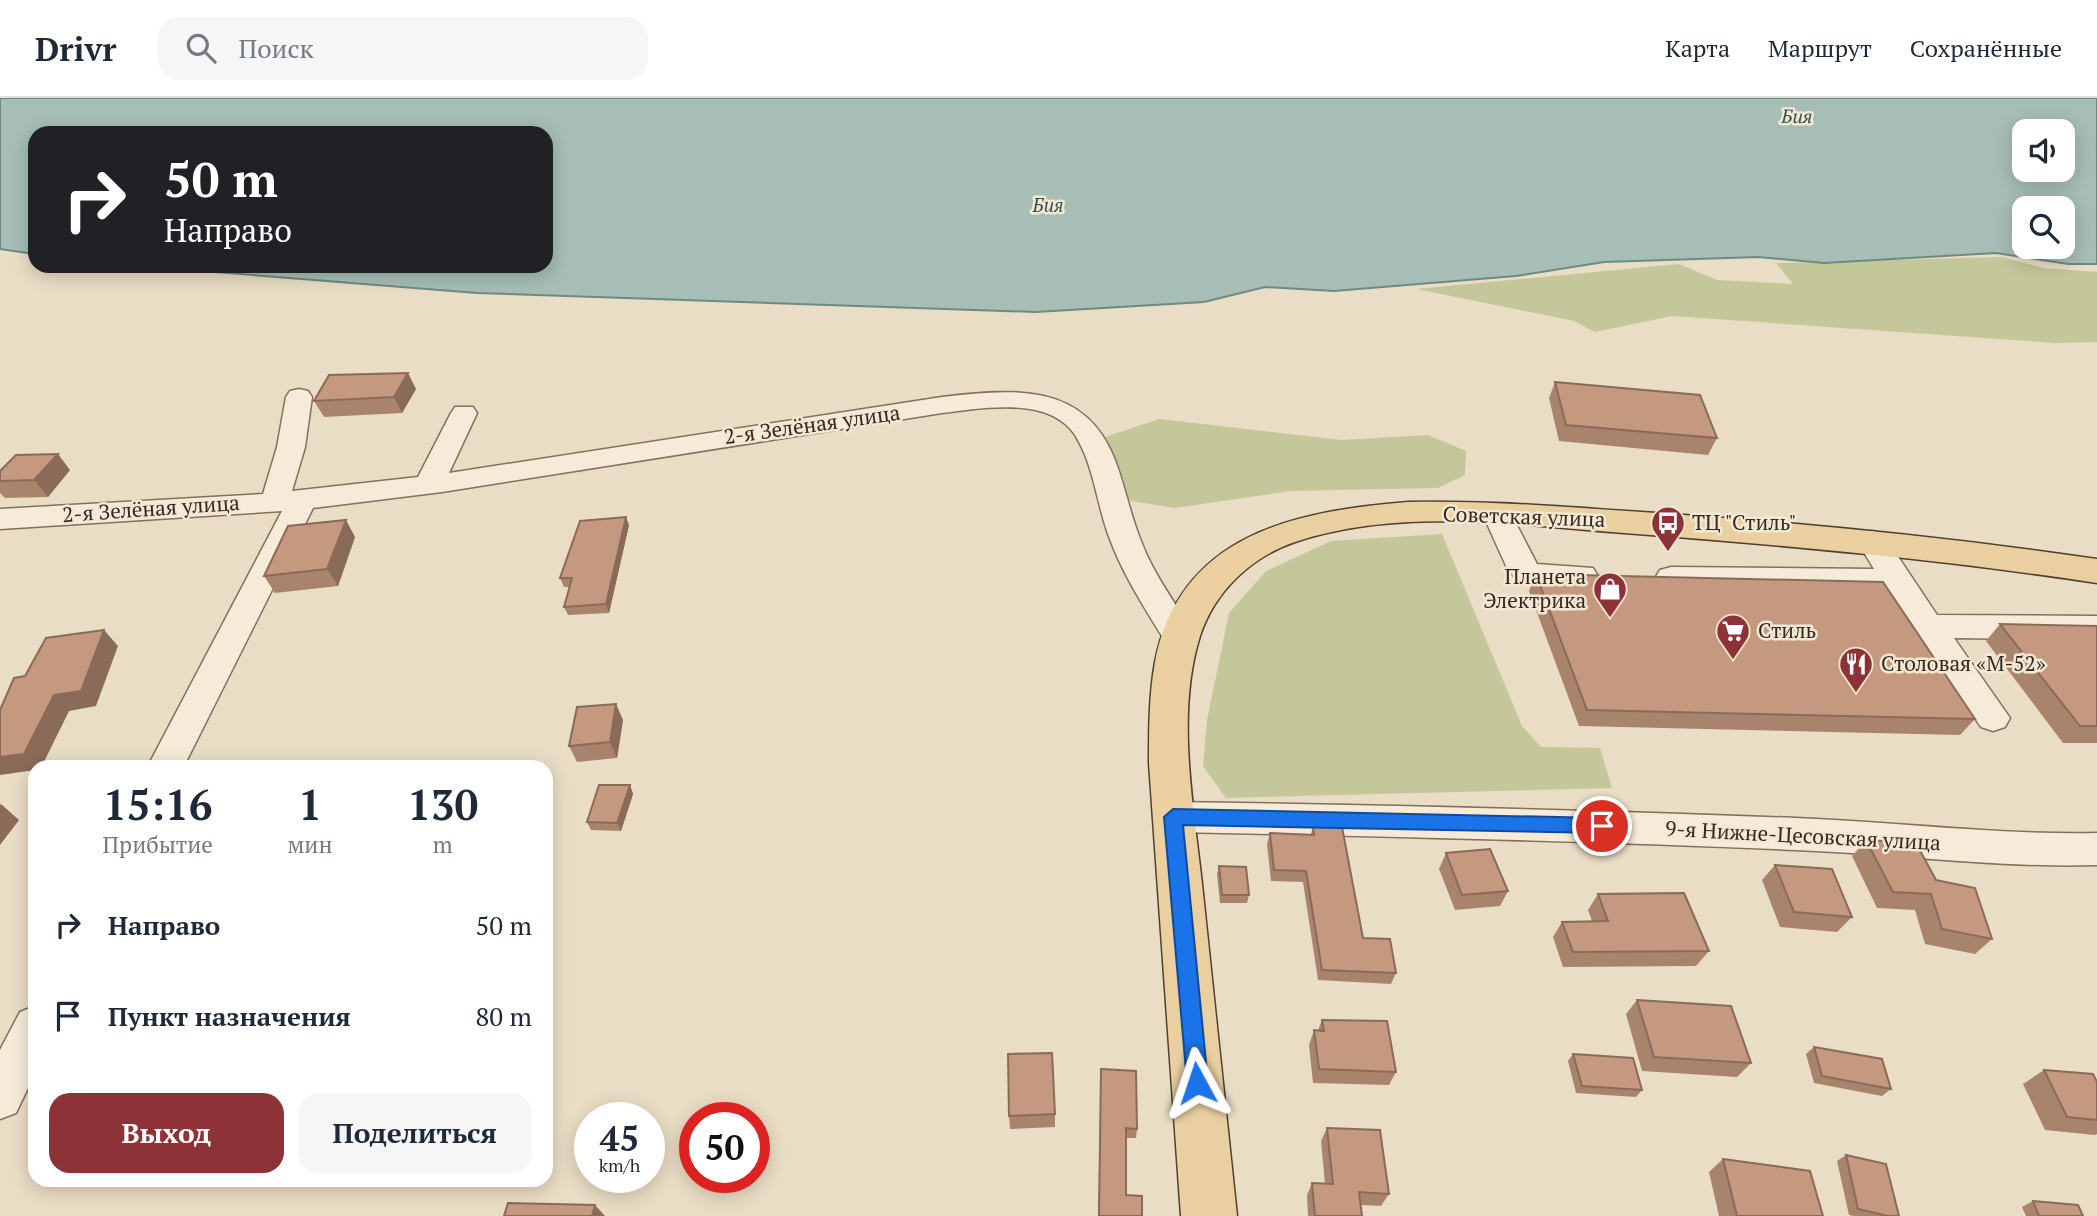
<!DOCTYPE html>
<html lang="ru">
<head>
<meta charset="utf-8">
<style>
  :root { --surface:#fff; --page:#f6f6f7; --text:#1f2937; --muted:#747a83; --line:#e0e1e3; --accent:#8d3237 }
  body { margin:0; font-family:"PT Serif",serif; background:var(--page); color:var(--text); height:100vh; display:flex; flex-direction:column; font-size:26px; white-space:nowrap }
  * { box-sizing:border-box; margin:0 }
  p { font-size:23px; color:var(--muted) }
  .icon { flex:none; width:38px; height:38px; fill:none; stroke:currentColor; stroke-width:2; stroke-linecap:round; stroke-linejoin:round }
  .map { position:relative; flex:1; overflow:hidden }
  .details { position:absolute; left:28px; top:662px; width:525px; height:427px; display:flex; flex-direction:column; background:var(--surface); border-radius:21px; box-shadow:0 4px 18px #0003 }
  .details>* { flex:none }
  .hud { position:absolute; left:28px; top:28px; width:525px; height:147px; border-radius:21px; box-shadow:0 4px 18px #0003; background:#202124; color:#fff; overflow:hidden }
  .controls { position:absolute; left:2012px; top:21px; display:grid; gap:14px }
  .controls a { display:grid; place-items:center; width:63px; height:63px; border-radius:14px; background:var(--surface); box-shadow:0 4px 18px #0003; font-size:35px }
  .speed { position:absolute; left:574px; top:1004px; display:flex; gap:14px; font-size:35px; font-weight:700; text-align:center }
  .speed>* { display:grid; place-content:center; width:91px; height:91px; border-radius:50%; background:var(--surface); box-shadow:0 4px 18px #0003; line-height:1 }
  .speed small { font-size:18px; font-weight:400 }
  .speed .limit { border:10px solid #d22; background:#fff; color:#111 }
  .pin { position:absolute; display:grid; place-items:center; width:60px; height:60px; color:#fff; margin:-30px; border:4px solid #fff; border-radius:50%; box-shadow:0 2px 7px #0007 }
  .me { position:absolute; width:77px; margin:-38px; rotate:355deg; stroke-linejoin:round; filter:drop-shadow(0 0 5px #0008) }
  .turn { display:flex; align-items:center; gap:24px; height:147px; padding:0 21px; font-size:32px }
  .turn .icon { width:91px; height:91px; stroke-width:2.5 }
  .turn b { display:block; font-size:49px; line-height:60px }
  .eta { display:flex; justify-content:space-evenly; align-items:center; height:119px; text-align:center }
  .eta b { font-size:42px; font-weight:600; line-height:49px }
  .primary-button { display:flex; gap:14px; margin-top:auto; padding:14px 21px }
  .primary-button a { flex:1; height:80px; border-radius:21px; background:var(--accent); color:#fff; font-size:28px; font-weight:600; line-height:80px; text-align:center }
  .primary-button a+a { background:var(--page); color:var(--text) }
  ul { padding:0; list-style:none }
  li { display:flex; align-items:center; gap:21px; height:91px; padding:0 21px }
  li div { flex:1 }
  li b { display:block; font-size:26px }
  li em { font-style:normal }
  header { display:flex; align-items:center; gap:42px; box-sizing:border-box; height:98px; padding:0 35px; background:var(--surface); border-bottom:2px solid var(--line) }
  header strong { font-size:33px }
  nav { display:flex; gap:38px; margin-inline-start:auto; font-size:24px }
  .search { width:490px; height:63px; background:var(--page); display:flex; align-items:center; gap:18px; box-sizing:border-box; padding:0 24px; border-radius:21px; color:var(--muted); font-size:26px }
  .map>svg:first-child { display:block }
  .green { fill:#c4c79a }
  .water { fill:#a6beb6; stroke:#6e8b83; stroke-width:2; fill-rule:evenodd }
  .lines { fill:none; stroke-linecap:round; stroke-linejoin:round }
  .minor-casing { stroke:#83705d; stroke-width:3 }
  .major-casing { stroke:#523f31; stroke-width:3 }
  .minor { fill:#f6ebd8; fill-rule:evenodd }
  .major { fill:#ead0a1; fill-rule:evenodd }
  .wall { fill:#a9846d }
  .shaded-wall { fill:#8a6b59 }
  .building { fill:#c5997f; stroke:#8a6b59; stroke-width:2 }
  .route { fill:#1a73e8; stroke:#114b97; stroke-width:2 }
  .labels { text-anchor:middle; stroke-width:5; stroke-linejoin:round; paint-order:stroke }
  .far-water-label { font-size:19px; font-style:italic; fill:#30534f; stroke:#f2e8d4 }
  .street-label { font-size:21px; fill:#35291f; stroke:#f2e8d4 }
  .poi-label { font-size:21px; fill:#35291f; stroke:#f2e8d4; text-anchor:start }
</style>
</head>
<body>
<header>
<strong>Drivr</strong>
<div class="search"><svg class="icon" aria-label="search" viewBox="0 0 24 24"><circle cx="10" cy="10" r="6"/><path d="M15 15l6 6"/></svg>Поиск</div>
<nav><a>Карта</a><a>Маршрут</a><a>Сохранённые</a></nav>
</header>
<div class="map">
<svg width="2097" height="1118" viewBox="0 0 2097 1118">
  <rect width="100%" height="100%" fill="#eaddc5"/>
  <path class="green" d="M2001,159L2044,170L2097,174V244L2055,245L1672,218L1595,234L1574,223L1416,191L1679,166L1717,182L1793,186L1776,165Z
    M1159,321L1342,342L1428,337L1466,353L1465,377L1438,390L1291,393L1175,410L1131,403L1100,371L1102,340Z
    M1442,436L1522,628L1541,649L1600,650L1612,690L1226,700L1203,668L1207,622L1229,515L1266,473L1331,443Z"/>
  <path class="water" d="M0,0H2097V166H2068L1996,155L1824,165L1758,159L1604,164L1516,178L1334,193L1265,189L1204,204L1036,214L477,195L139,168H546V35H35V156L0,151ZM2025,33H2063V72H2025ZM2025,110H2063V149H2025Z"/>
  <g class="lines">
    <g class="minor-casing">
      <path id="minor" d="M299,291L308,293L312,299L305,349L292,393L418,379L451,315L455,309H473L477,315L449,375L942,299C1012,291 1085,283 1115,362C1125,388 1130,416 1141,443C1154,478 1178,508 1196,540L1192,548L1180,552L1168,548C1146,512 1122,476 1108,436C1097,405 1094,372 1079,344C1056,296 985,310 942,315L442,394L313,410L184,668H148L282,413L0,431V411L263,396L277,349L286,299L290,293Z
        M1498,407L1508,410L1537,466L1593,470L1598,478L1593,486L1582,489L1518,483L1507,470L1483,417L1488,410Z
        M1872,433L1883,436L1937,517L2097,518V542L1954,540L2010,620L2005,629L1993,633L1981,629L1887,493L1671,491L1660,488L1655,480L1660,472L1671,469L1874,471L1857,443L1861,436Z
        M1173,704C1381,707 1589,712 1796,720C1897,724 1996,737 2097,735V767C1996,770 1897,756 1796,752C1589,743 1381,738 1173,734L1160,730L1154,719L1160,708Z
        M35,908V975L16,1015L0,1021V952L20,914Z"/>
    </g>
    <g class="major-casing">
      <path id="major" d="M1408,404C1486,402 1564,409 1642,414C1794,424 1946,439 2097,461V485C1940,461 1782,447 1624,435C1517,427 1399,409 1295,444C1251,459 1215,493 1200,538C1174,621 1196,719 1204,805C1215,909 1226,1014 1237,1118H1181L1149,665C1149,632 1149,597 1155,564C1180,435 1297,413 1408,404Z"/>
    </g>
    <use href="#minor" class="minor"/>
    <use href="#major" class="major"/>
  </g>
  <path class="wall" d="M1555,284L1717,340L1708,357L1559,343L1549,300Z
    M416,291L402,315L324,319L314,303Z
    M70,372L48,399L5,400L0,395V373Z
    M629,427L609,515L568,517L564,509L570,489H564L560,480Z
    M355,439L338,488L275,495L264,478Z
    M1536,476L1975,621L1960,637L1579,628L1529,493Z
    M2000,526L2097,528V645H2063L1986,543Z
    M623,622L617,660L577,664L569,648Z
    M630,687L633,696L621,733L591,732L587,724Z
    M1313,728L1363,840L1396,875L1391,886L1318,882L1303,784L1271,783L1267,746L1270,735L1311,736Z
    M1866,742L1936,782L1992,841L1975,856L1925,846L1915,812L1877,810L1852,758Z
    M1446,755L1508,793L1500,808L1455,812L1439,771Z
    M1775,767L1852,819L1837,834L1780,829L1762,782Z
    M1219,768L1249,797L1247,805H1220L1217,776Z
    M1598,796L1709,853L1696,868L1563,869L1553,839L1562,824L1592,823L1588,812Z
    M1637,902L1751,965L1737,979L1642,973L1626,916Z
    M1322,922L1396,974L1389,987L1313,985L1309,947L1314,932H1318Z
    M1814,949L1891,991L1882,998L1814,985L1806,956Z
    M1573,956L1642,992L1636,999L1576,995L1568,963Z
    M1101,971L1137,1031L1136,1040H1126V1097L1142,1118H1098Z
    M2044,972L2097,984V1036L2095,1037L2045,1032L2023,986Z
    M1055,1016V1029L1010,1031L1009,1018Z
    M1327,1030L1389,1096L1381,1108L1361,1107L1362,1118H1308L1307,1097L1312,1085L1325,1086L1321,1043Z
    M1846,1057L1899,1118H1854L1849,1117L1837,1063Z
    M1723,1061L1823,1118H1719L1709,1074Z
    M2033,1103L2083,1118H2026L2022,1109Z"/>
  <path class="shaded-wall" d="M408,275L416,291L402,315L394,299Z
    M58,356L70,372L48,399L34,382Z
    M626,419L629,427L609,515L606,506Z
    M346,422L355,439L338,488L327,471Z
    M104,532L118,548L96,608L69,613L42,668H35V672L0,677V659L54,597Z
    M616,606L623,622L617,660L610,644Z
    M630,687L633,696L621,733L617,725Z
    M1,706L19,722L0,747V707Z
    M595,1107L605,1118H592Z"/>
  <path class="building" d="M408,275L394,299L314,303L329,277Z
    M1555,284L1700,297L1717,340L1566,327Z
    M58,356L34,382L0,383V373L16,357Z
    M626,419L606,506L564,509L572,480H560L580,423Z
    M346,422L327,471L264,478L288,428Z
    M1536,476L1883,484L1975,621L1587,612Z
    M2000,526L2097,528V628H2080Z
    M104,532L81,593L54,597L24,656L0,659V612L14,580L25,578L46,540Z
    M616,606L610,644L569,648L577,609Z
    M599,687H630L617,725L587,724Z
    M1313,728L1342,729L1363,840L1390,841L1396,875L1322,872L1306,773L1274,772L1270,735L1314,737Z
    M1866,742L1916,745L1936,782L1975,790L1992,841L1942,831L1931,796L1893,794Z
    M1490,751L1508,793L1462,797L1446,755Z
    M1775,767L1832,771L1852,819L1794,814Z
    M1219,768L1246,769L1249,797H1222Z
    M1684,795L1709,853L1573,854L1562,824L1608,823L1598,796Z
    M1637,902L1731,908L1751,965L1654,959Z
    M1322,922L1387,923L1396,974L1319,971L1314,932L1324,933Z
    M1814,949L1882,961L1891,991L1822,978Z
    M1052,955L1055,1016L1009,1018L1008,956Z
    M1573,956L1633,960L1642,992L1582,988Z
    M1101,971L1136,973L1137,1031L1126,1030V1097L1142,1098V1118H1099Z
    M2044,972L2093,976L2097,984V1022L2067,1019Z
    M1327,1030L1380,1032L1389,1096L1359,1094L1362,1118H1315L1312,1085L1333,1086Z
    M1846,1057L1886,1066L1899,1118H1888L1858,1111Z
    M1723,1061L1810,1073L1823,1118H1737Z
    M2033,1103L2078,1107L2083,1118H2039Z
    M508,1105L595,1107L592,1118H504Z"/>
  <path class="route" d="M1173,711L1602,720L1611,728L1602,735L1183,727L1208,985L1205,993L1197,996L1190,993L1187,985L1164,719Z"/>
  <defs>
    <g id="bus-pin" transform="scale(1.75)"><path d="M0 17L-7.5 6A9.5 9.5 0 1 1 7.5 6Z" fill="#8d3237" stroke="#f2e8d4"/><path d="M-5-6H5V4H4V6H2V4H-2V6H-4V4H-5ZM-3.5-4V0h7V-4ZM-3.5 1.2v1.5H-2V1.2ZM2 1.2v1.5H3.5V1.2Z" fill="#fff"/></g>
    <g id="shop-pin" transform="scale(1.75)"><path d="M0 17L-7.5 6A9.5 9.5 0 1 1 7.5 6Z" fill="#8d3237" stroke="#f2e8d4"/><path d="M-5-2.5h2.3a2.7 3.5 0 0 1 5.4 0H5L5.5 6h-11ZM-1.5-2.5h3a1.5 2.3 0 0 0-3 0Z" fill="#fff"/></g>
    <g id="supermarket-pin" transform="scale(1.75)"><path d="M0 17L-7.5 6A9.5 9.5 0 1 1 7.5 6Z" fill="#8d3237" stroke="#f2e8d4"/><path d="M-6-5.5h2.5l.6 2H6L4.5 2H-2.5L-4.4-4H-6ZM-1.5 3.2a1.3 1.3 0 1 0 .1 0ZM3 3.2a1.3 1.3 0 1 0 .1 0Z" fill="#fff"/></g>
    <g id="restaurant-pin" transform="scale(1.75)"><path d="M0 17L-7.5 6A9.5 9.5 0 1 1 7.5 6Z" fill="#8d3237" stroke="#f2e8d4"/><path d="M-5-6h1v4h1v-4h1v4h1v-4h1v5L-1.5 .5V6h-2V.5L-5-1ZM5-6V6H3V1.5H1.5Q1.5-4 5-6Z" fill="#fff"/></g>
  </defs>
  <g fill-rule="evenodd">
    <use href="#bus-pin" x="1668" y="425"/>
    <use href="#shop-pin" x="1610" y="491"/>
    <use href="#supermarket-pin" x="1733" y="533"/>
    <use href="#restaurant-pin" x="1856" y="566"/>
  </g>
  <g class="labels">
    <g class="far-water-label">
      <text transform="translate(1797 18) rotate(1)" y="7">Бия</text>
      <text x="1048" y="114">Бия</text>
    </g>
    <g class="street-label">
      <text transform="translate(812 327) rotate(-8)" y="7">2-я Зелёная улица</text>
      <text transform="translate(151 411) rotate(-4)" y="7">2-я Зелёная улица</text>
      <text transform="translate(1524 419) rotate(2)" y="7">Советская улица</text>
      <text transform="translate(1803 738) rotate(3)" y="7">9-я Нижне-Цесовская улица</text>
    </g>
    <g class="poi-label">
      <text x="1692" y="432">ТЦ "Стиль"</text>
      <text x="1586" y="486" text-anchor="end">Планета<tspan x="1586" dy="24">Электрика</tspan></text>
      <text x="1758" y="540">Стиль</text>
      <text x="1881" y="573">Столовая «М-52»</text>
    </g>
  </g>
</svg>
<div class="controls">
<a><svg class="icon" aria-label="sound" viewBox="0 0 24 24"><path d="M4 9h4l5-4v14l-5-4H4zM17 9q2 3 0 6"/></svg></a>
<a><svg class="icon" aria-label="search" viewBox="0 0 24 24"><circle cx="10" cy="10" r="6"/><path d="M15 15l6 6"/></svg></a>
</div>
<div class="speed"><div>45<small>km/h</small></div><div class="limit">50</div></div>
<div class="pin" style="left:1602px;top:728px;background:#d93025"><svg class="icon" aria-label="arrive" viewBox="0 0 24 24"><path d="M6 21V4h12l-3 4 3 4H6"/></svg></div>
<svg class="me" style="left:1197px;top:985px" viewBox="-20 -20 40 40"><path d="M0-17L14 15 0 8-14 15z" fill="#1a73e8" stroke="#fff" stroke-width="4"/></svg>
<div class="hud">
<div class="turn"><svg class="icon" aria-label="right" viewBox="0 0 24 24"><path d="M7 20v-9h11M14 6l5 5-5 5"/></svg><div><b>50 m</b>Направо</div></div>
</div>
<section class="details">
<div class="eta">
<div><b>15:16</b><p>Прибытие</p></div>
<div><b>1</b><p>мин</p></div>
<div><b>130</b><p>m</p></div>
</div>
<ul>
<li><svg class="icon" aria-label="right" viewBox="0 0 24 24"><path d="M7 20v-9h11M14 6l5 5-5 5"/></svg><div><b>Направо</b></div><em>50 m</em></li>
<li><svg class="icon" aria-label="arrive" viewBox="0 0 24 24"><path d="M6 21V4h12l-3 4 3 4H6"/></svg><div><b>Пункт назначения</b></div><em>80 m</em></li>
</ul>
<div class="primary-button"><a>Выход</a><a>Поделиться</a></div>
</section>
</div>
</body>
</html>
